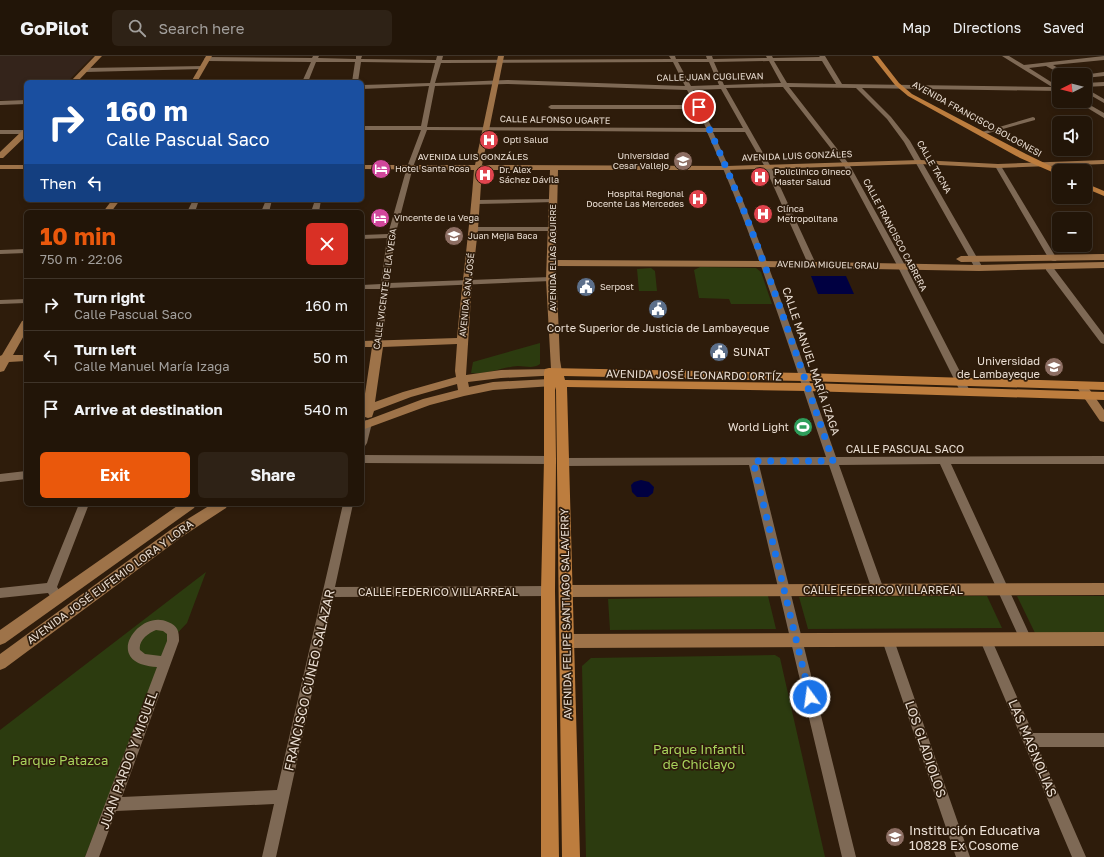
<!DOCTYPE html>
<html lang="en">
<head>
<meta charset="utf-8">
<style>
  :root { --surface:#221508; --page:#2e2216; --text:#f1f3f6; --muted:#a29f9c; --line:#3f3429; --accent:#ea580c }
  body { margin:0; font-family:"Golos Text",sans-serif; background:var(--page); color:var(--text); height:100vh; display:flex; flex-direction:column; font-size:15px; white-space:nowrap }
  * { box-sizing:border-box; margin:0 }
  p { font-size:13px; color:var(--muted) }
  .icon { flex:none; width:22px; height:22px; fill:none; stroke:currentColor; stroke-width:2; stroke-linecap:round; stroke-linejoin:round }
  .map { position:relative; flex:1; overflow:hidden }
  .panel { position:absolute; left:24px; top:154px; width:340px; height:296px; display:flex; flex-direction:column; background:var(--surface); border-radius:6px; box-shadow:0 2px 6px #0003,0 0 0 1px var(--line) }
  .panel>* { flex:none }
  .guide { position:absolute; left:24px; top:24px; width:340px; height:122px; border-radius:6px; box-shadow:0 2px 6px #0003,0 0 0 1px var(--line); background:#1a4fa0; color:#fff; overflow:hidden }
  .needle { width:26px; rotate:264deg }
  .controls { position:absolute; left:1052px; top:12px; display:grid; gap:8px }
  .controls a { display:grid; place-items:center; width:40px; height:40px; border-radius:6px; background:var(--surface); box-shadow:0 2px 6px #0003,0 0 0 1px var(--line); font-size:20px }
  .pin { position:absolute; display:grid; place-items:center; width:34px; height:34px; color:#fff; margin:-17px; border:2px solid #fff; border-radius:50%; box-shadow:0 1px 4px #0007 }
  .me { position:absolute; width:44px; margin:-22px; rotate:346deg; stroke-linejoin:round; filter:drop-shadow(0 0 3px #0008) }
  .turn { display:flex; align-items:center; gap:14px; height:84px; padding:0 16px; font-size:18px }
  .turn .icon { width:52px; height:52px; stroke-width:2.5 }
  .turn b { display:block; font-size:28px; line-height:34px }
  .then { display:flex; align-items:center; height:38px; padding:0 16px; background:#0003; gap:8px; font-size:15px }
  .round { display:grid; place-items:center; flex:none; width:42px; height:42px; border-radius:6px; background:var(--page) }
  .overview { display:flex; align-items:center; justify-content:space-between; height:68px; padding:0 16px }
  h1 { font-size:24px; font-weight:700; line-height:30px; color:var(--accent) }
  .action { display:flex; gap:8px; margin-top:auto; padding:8px 16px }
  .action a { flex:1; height:46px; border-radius:6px; background:var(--accent); color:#fff; font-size:16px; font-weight:700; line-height:46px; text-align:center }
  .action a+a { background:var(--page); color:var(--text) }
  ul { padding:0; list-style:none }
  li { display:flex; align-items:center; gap:12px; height:52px; padding:0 16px; border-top:1px solid var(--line) }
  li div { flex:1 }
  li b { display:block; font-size:15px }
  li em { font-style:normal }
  header { display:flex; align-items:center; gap:24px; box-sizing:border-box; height:56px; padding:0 20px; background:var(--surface); border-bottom:1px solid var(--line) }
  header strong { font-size:19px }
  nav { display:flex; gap:22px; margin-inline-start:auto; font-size:14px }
  .search { width:280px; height:36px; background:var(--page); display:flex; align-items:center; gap:10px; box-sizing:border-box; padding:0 14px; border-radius:6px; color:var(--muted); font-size:15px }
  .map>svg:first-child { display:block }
  .commercial { fill:#34241b }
  .green { fill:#2c3b0f }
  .water { fill:#000041 }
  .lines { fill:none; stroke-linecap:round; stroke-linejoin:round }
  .street { fill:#7e6955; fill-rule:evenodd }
  .secondary { fill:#9e7349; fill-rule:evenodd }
  .primary { fill:#bd7d3e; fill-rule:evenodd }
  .route { stroke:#1a73e8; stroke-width:7; stroke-dasharray:0 12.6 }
  .labels { text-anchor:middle; stroke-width:3.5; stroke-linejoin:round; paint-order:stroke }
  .far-street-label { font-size:9px; fill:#eaded3; stroke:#2e1c0b }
  .far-poi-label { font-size:9px; fill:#eaded3; stroke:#2e1c0b; text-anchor:start }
  .poi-label { font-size:11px; fill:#eaded3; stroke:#2e1c0b; text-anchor:end }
  .street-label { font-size:11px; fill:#eaded3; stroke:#2e1c0b }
  .near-street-label { font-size:13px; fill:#eaded3; stroke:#2e1c0b }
  .near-park-label { font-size:13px; fill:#a8d35c; stroke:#2e1c0b }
  .near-poi-label { font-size:13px; fill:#eaded3; stroke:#2e1c0b; text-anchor:start }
</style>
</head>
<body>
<header>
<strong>GoPilot</strong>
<div class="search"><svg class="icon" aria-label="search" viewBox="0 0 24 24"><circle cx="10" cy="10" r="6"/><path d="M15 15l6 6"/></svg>Search here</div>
<nav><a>Map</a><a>Directions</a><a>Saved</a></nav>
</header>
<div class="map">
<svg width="1104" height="801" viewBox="0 0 1104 801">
  <rect width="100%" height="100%" fill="#2e1c0b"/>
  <path class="commercial" d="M0,0H93L67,26H26V44H0Z"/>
  <path class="green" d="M700,211L756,212L761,216L772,248H731L729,243L699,242L694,214Z
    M651,212L655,215L657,235H639L637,213Z
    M540,287V308C533,313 526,310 518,310C502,311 487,319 471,317L473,306Z
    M206,516L187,567L167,588L85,801H0V674Z
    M768,540L776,573L610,574L608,543Z
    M987,540L1002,572L808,573L799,541Z
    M1017,540H1104V577H1035Z
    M775,599L780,602L825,801H586L582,610L591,602Z"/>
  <path class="water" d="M811,220H846L854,238H818Z
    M641,424L649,426L654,431L653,437L648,441H637L632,436L631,429L634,426Z"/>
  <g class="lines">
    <path class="street" d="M313,0H319L318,2L356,3V0H362L361,3L436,4L437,0H443L442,4L671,3L669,0H675L676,3H707L706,0H712L713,3L767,2L766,0H772L773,2L820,1L819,0H825L842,28L1052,31L1002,0H1009L1024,9L1104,0V4L1053,9L1070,19H1063L1046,10L1029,12L1059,31V35L862,32L891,61L910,85L983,212L979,214L975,212L904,86L887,63L856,32L789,31L849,108L906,211L970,335L965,338L960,335L898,211L843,108L783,31L726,32L771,111L816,208L812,210L808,208L765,111L745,76H713C762,181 797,292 836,401L1104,400V408H951L1032,584L1030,588L1026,590L1022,588L940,408L839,409L884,534L882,538L878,539L874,538L872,534L829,409H759L856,801H842L749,409L563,410L559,409L558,406L559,403L563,402L826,401C789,292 755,181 707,76L427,74L413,111L395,180L389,227L551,221L555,223L551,225L389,232L382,287L378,290L374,287L381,233H362V229L381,228L387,182L362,183V179L388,178L407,111L421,74H362V70H421L429,30L362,33V29L430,27L435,7L361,6L358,26H352L355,6H316L308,26H302L311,6L207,5L204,3L207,1L312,2ZM769,5L781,27L724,29L714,6ZM774,5H822L836,28L787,27ZM673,6L685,30L507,24L435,27L441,7ZM678,6H709L719,29L691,30ZM507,28L687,34L695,49H551L548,51L551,53H697L706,72L427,71L435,30ZM721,33L743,72H712L693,34Z
      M204,10L205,11L202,13L86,16L83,14L86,12Z
      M1104,16V20L1085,22V19H1083Z
      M1104,26V30L1085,31V27Z
      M1085,32L1104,43V47L1085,36Z
      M26,44V48L0,49V45Z
      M1076,45H1083L1104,57V62Z
      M1033,61L1035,62V64L985,78L982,76Z
      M0,74H26V78H0Z
      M996,109L1001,110L1057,203L1056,205H1053L1049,203L995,110Z
      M553,143L556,145L555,146L477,148L474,146L477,144Z
      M193,144H199L195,156H187Z
      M266,144H272L269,156H261Z
      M315,144H321L319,156H311Z
      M471,171H552L556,173L552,175H474L470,173Z
      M26,193V197L0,198V194Z
      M1046,210H1052L1104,279V288L1101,287L1046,214Z
      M26,243V247L0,248V244Z
      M367,364L372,367L367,387L365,390L362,391V368L364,365Z
      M362,399L550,400L554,401L555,404L554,407L550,408L362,407Z
      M26,415V423L0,426V418Z
      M79,448H89L57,531L64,541L62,545C55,547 52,543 48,537L0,542V532L47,527Z
      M343,448H353L335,531L548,530L552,531L554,535L552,539L548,540L333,541L276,801H262L274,748L116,755L99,801H85L157,611C100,608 139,552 168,566C178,570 179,575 179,585L122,741L277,734ZM156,574L163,575L167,578V585L161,600L145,598L140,594C138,585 148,577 156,574Z
      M888,578L892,580L894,584L970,801H956L882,584L884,580Z
      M986,578L990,580L1033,677H1104V691H1038L1086,801H1072L980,584L982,580Z"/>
    <path class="secondary" d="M95,0H102L77,26H70Z
      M206,0H212L197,26H191Z
      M498,0H504L482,109L727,110L920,104L998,108L1104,104V108L998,112L920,108L727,114H558L556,204L764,205L979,209L1104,206V212L979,215L764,211L556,210L560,304L562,316L561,319L501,322L468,326L469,331L493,326L549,323L553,324L554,327L553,330L493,334L464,340L430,349L362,374V366L423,343L458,334L457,328L411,341L374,355L372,361L368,362L362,360V351H363L372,291H362V285L457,282C462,226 470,170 474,114L362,113V109H475ZM482,114H550L546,223L551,313L501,314L466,319L472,226L478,173ZM457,288L455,315L456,321L403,336L375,346L383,291Z
      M23,74H26V80L3,102H0V96Z
      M0,109H26V113H0Z
      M112,144H120L111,156H103Z
      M1104,198V204L961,206L956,203L961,200Z
      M26,264V276L13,299H26V305L9,306L4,315L0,316V300L2,299L22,265Z
      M1081,326L1085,327L1104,354V366L1100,365L1076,330L1077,327Z
      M180,448H196L194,452L5,587L0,589V574Z
      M212,448H228L226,452L183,480L5,612L0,614V598L173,472Z
      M1104,527V539L566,541L561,539L559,535L561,531L566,529Z
      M1104,576V590L567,592L562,590L560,585L562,580L567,578Z"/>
    <path class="primary" d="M872,0H878L899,27L912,38L1026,98L1061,115H1059V119L1020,102L908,40L895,29Z
      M1085,127L1104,135V140L1085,132Z
      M549,312L804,317L1104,326V334L804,325L564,320L565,324L807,327L1104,336V344L807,335L567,331L580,801H562L556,334L555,331L556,404L555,535L559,801H541V535L544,404V316L545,313Z"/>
  </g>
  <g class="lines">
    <path class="route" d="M699,51C753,165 792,286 833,405H753L810,641"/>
  </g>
  <defs>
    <g id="hospital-disc" transform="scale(1)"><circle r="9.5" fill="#e0444e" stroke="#2e1c0b"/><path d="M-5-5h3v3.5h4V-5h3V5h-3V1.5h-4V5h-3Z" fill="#fff"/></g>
    <g id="university-disc" transform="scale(1)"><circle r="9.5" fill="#8d6e63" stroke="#2e1c0b"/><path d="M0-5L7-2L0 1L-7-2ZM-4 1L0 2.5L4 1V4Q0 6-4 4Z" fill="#fff"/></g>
    <g id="hotel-disc" transform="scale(1)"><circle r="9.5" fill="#d1479c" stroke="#2e1c0b"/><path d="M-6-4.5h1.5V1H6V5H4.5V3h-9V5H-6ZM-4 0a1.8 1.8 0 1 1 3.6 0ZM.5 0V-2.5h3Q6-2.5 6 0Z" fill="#fff"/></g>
    <g id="civic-disc" transform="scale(1)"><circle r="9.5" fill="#5c6f8a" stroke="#2e1c0b"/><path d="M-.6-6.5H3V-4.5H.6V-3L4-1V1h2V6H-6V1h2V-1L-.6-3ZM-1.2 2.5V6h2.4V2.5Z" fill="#fff"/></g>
    <g id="stadium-disc" transform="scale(1)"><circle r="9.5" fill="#2e9e5b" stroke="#2e1c0b"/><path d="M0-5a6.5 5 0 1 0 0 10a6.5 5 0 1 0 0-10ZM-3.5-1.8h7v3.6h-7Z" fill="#fff"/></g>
    <g id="school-disc" transform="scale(1)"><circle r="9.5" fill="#8d6e63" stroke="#2e1c0b"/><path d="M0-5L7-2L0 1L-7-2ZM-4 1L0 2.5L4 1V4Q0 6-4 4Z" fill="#fff"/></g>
  </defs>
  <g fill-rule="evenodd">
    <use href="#hospital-disc" x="489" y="84"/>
    <use href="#university-disc" x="683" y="105"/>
    <use href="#hotel-disc" x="381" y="113"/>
    <use href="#hospital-disc" x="485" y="119"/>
    <use href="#hospital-disc" x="760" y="121"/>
    <use href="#hospital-disc" x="698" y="143"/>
    <use href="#hospital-disc" x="763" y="158"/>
    <use href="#hotel-disc" x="380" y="162"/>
    <use href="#university-disc" x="454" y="180"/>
    <use href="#civic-disc" x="586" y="231"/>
    <use href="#civic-disc" x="658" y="253"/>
    <use href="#civic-disc" x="719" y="296"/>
    <use href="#university-disc" x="1054" y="311"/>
    <use href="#stadium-disc" x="803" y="371"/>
    <use href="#school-disc" x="895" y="781"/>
  </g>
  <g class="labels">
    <g class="far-street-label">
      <text transform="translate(710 21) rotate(-1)" y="3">CALLE JUAN CUGLIEVAN</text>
      <text transform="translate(977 63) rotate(29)" y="3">AVENIDA FRANCISCO BOLOGNESI</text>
      <text transform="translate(555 64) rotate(1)" y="3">CALLE ALFONSO UGARTE</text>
      <text transform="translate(797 100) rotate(-2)" y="3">AVENIDA LUIS GONZÁLES</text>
      <text x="473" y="104">AVENIDA LUIS GONZÁLES</text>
      <text transform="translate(934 111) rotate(60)" y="3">CALLE TACNA</text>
      <text transform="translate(895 179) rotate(62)" y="3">CALLE FRANCISCO CABRERA</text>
      <text transform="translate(553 202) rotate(-90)" y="3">AVENIDA ELIAS AGUIRRE</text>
      <text transform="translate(828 209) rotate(1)" y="3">AVENIDA MIGUEL GRAU</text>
      <text transform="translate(385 233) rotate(-82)" y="3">CALLE VICENTE DE LA VEGA</text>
      <text transform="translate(467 239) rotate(-84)" y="3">AVENIDA SAN JOSÉ</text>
    </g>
    <g class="far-poi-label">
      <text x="503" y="87">Opti Salud</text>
      <text x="669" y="103" text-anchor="end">Universidad<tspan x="669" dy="10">Cesar Vallejo</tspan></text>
      <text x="395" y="116">Hotel Santa Rosa</text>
      <text x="499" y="117">Dr. Alex<tspan x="499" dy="10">Sáchez Dávila</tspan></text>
      <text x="774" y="119">Policlinico Gineco<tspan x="774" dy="10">Master Salud</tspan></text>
      <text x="684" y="141" text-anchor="end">Hospital Regional<tspan x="684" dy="10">Docente Las Mercedes</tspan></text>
      <text x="777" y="156">Clínca<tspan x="777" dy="10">Metropolitana</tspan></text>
      <text x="394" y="165">Vincente de la Vega</text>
      <text x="468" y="183">Juan Mejia Baca</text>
      <text x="600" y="234">Serpost</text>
    </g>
    <g class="poi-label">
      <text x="658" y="276" text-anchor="middle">Corte Superior de Justicia de Lambayeque</text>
      <text x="733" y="300" text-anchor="start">SUNAT</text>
      <text x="1040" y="309">Universidad<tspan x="1040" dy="13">de Lambayeque</tspan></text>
      <text x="789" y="375">World Light</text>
    </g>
    <g class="street-label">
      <text transform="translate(811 305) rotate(71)" y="4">CALLE MANUEL MARÍA IZAGA</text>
      <text transform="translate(694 319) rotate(1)" y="4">AVENIDA JOSÉ LEONARDO ORTÍZ</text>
      <text x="905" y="397">CALLE PASCUAL SACO</text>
      <text transform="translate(110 526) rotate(-36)" y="4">AVENIDA JOSÉ EUFEMIO LORA Y LORA</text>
      <text x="883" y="538">CALLE FEDERICO VILLARREAL</text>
      <text x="438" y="540">CALLE FEDERICO VILLARREAL</text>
      <text transform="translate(566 558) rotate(-91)" y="4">AVENIDA FELIPE SANTIAGO SALAVERRY</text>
    </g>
    <g class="near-street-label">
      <text transform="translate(309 624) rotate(-77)" y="5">FRANCISCO CÚNEO SALAZAR</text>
      <text transform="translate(1033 692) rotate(67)" y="5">LAS MAGNOLIAS</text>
      <text transform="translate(926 693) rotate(71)" y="5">LOS GLADIOLOS</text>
      <text transform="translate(128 704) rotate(-70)" y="5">JUAN PARDO Y MIGUEL</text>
    </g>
    <g class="near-park-label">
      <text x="699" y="698">Parque Infantil<tspan x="699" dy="15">de Chiclayo</tspan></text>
      <text x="60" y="709">Parque Patazca</text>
    </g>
    <g class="near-poi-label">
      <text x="909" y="779">Institución Educativa<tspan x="909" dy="15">10828 Ex Cosome</tspan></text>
    </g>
  </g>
</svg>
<div class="controls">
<a><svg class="needle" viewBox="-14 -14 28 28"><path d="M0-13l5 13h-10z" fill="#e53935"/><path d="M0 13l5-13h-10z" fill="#a29f9c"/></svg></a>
<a><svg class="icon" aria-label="sound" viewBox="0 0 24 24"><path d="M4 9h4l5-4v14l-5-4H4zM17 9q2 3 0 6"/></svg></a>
<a>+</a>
<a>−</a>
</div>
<div class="pin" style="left:699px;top:51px;background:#d93025"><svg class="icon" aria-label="arrive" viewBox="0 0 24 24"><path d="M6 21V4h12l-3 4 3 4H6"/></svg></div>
<svg class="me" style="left:810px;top:641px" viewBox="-20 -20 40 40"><circle r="17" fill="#1a73e8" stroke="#fff" stroke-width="3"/><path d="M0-11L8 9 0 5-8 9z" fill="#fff"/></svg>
<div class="guide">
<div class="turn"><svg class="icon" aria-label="right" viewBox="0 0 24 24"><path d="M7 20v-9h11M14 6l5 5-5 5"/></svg><div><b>160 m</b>Calle Pascual Saco</div></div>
<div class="then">Then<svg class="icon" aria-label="left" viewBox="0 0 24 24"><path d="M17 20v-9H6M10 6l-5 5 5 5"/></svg></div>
</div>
<section class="panel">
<div class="overview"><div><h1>10 min</h1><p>750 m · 22:06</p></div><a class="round" style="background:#d93025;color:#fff"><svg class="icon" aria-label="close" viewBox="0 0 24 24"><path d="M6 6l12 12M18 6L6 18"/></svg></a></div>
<ul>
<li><svg class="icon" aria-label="right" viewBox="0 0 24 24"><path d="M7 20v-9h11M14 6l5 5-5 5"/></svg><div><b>Turn right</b><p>Calle Pascual Saco</p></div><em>160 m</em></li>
<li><svg class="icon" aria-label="left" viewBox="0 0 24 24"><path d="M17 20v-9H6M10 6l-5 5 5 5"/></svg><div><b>Turn left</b><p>Calle Manuel María Izaga</p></div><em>50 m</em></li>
<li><svg class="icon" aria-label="arrive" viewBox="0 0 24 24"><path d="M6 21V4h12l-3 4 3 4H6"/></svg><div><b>Arrive at destination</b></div><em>540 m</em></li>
</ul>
<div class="action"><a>Exit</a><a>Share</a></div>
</section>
</div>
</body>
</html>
